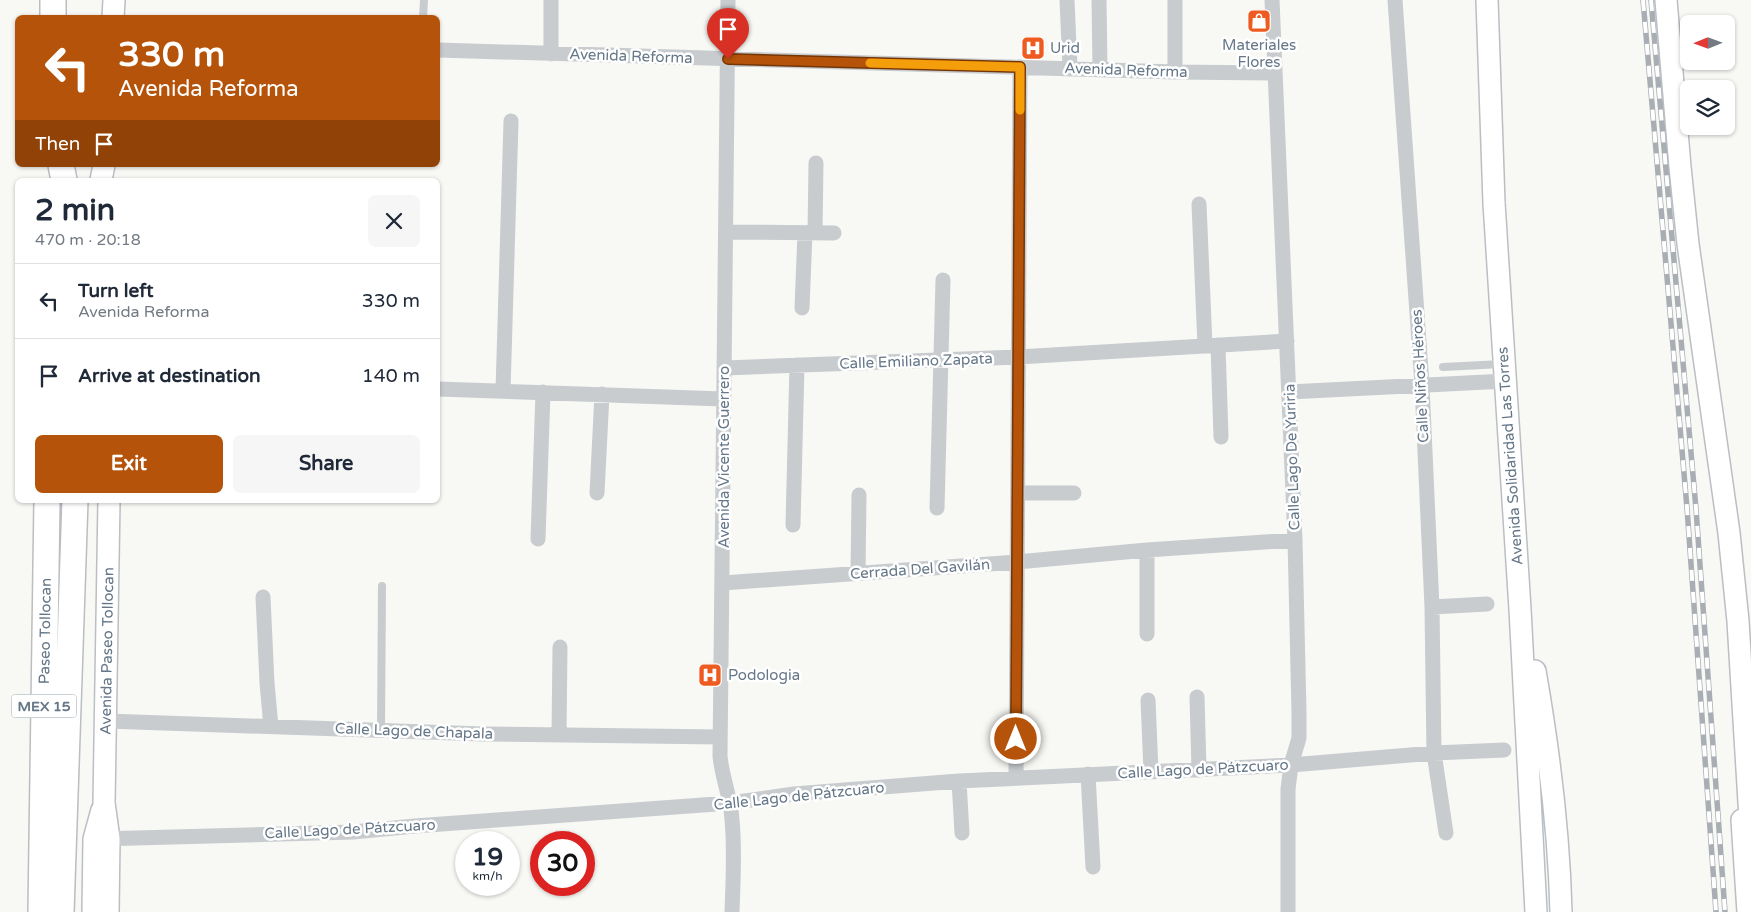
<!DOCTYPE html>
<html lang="en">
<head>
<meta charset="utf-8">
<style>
  :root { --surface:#fff; --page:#f6f6f7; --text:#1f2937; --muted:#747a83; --line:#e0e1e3; --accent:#b45309 }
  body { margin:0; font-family:"Varela Round",sans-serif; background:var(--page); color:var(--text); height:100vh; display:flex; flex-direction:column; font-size:19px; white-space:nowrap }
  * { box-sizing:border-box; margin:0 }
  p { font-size:16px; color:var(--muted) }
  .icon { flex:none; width:28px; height:28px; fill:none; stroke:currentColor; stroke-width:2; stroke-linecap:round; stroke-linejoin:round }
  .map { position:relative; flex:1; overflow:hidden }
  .details { position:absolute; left:15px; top:178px; width:425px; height:325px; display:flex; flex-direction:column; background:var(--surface); border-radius:8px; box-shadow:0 1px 4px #0004 }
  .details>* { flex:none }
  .banner { position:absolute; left:15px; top:15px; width:425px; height:152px; border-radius:8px; box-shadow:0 1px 4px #0004; background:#b45309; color:#fff; overflow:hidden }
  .needle { width:32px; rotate:269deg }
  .tools { position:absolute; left:1680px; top:15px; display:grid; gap:10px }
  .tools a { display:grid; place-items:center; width:55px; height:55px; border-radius:8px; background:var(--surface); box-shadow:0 1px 4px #0004; font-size:25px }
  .speed { position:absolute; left:455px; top:831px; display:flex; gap:10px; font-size:25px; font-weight:700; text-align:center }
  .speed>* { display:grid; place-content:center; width:65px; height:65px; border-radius:50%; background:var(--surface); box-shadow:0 1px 4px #0004; line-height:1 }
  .speed small { font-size:12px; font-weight:400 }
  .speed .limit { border:8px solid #d22; background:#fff; color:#111 }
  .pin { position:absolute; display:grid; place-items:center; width:42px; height:42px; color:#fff; margin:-51px -21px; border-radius:50% 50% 50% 0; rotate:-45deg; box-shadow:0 0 5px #0007 }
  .pin .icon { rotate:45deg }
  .me { position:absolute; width:55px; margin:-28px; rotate:0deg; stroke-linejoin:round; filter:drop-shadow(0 0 4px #0008) }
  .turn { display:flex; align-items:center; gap:18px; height:105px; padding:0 20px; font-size:22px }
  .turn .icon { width:65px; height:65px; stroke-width:2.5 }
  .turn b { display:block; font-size:35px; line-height:42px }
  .then { display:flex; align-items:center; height:48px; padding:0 20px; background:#0003; gap:10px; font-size:19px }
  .round { display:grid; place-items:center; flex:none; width:52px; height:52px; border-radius:8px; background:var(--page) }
  .headline { display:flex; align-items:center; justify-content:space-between; height:85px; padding:0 20px }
  h1 { font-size:30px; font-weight:700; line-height:38px }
  .button { display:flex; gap:10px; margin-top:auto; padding:10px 20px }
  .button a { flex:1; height:58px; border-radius:8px; background:var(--accent); color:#fff; font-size:20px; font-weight:700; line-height:58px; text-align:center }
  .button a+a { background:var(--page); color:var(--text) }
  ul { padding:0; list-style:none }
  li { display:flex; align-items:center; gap:15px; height:75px; padding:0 20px; border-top:1px solid var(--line) }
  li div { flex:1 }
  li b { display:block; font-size:19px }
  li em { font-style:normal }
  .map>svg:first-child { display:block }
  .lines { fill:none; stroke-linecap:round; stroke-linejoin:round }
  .secondary-casing { stroke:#babfc4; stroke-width:24 }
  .trunk-casing { stroke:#babec1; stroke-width:28 }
  .service { stroke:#c8cccf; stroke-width:8 }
  .minor { stroke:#c8cccf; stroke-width:15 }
  .secondary { stroke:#fff; stroke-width:21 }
  .trunk { stroke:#fff; stroke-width:25 }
  .rail-casing { stroke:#a8aeb4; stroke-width:5.5 }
  .rail { stroke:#fff; stroke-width:4; stroke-dasharray:11; stroke-linecap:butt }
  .route-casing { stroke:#753606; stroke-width:12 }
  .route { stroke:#b45309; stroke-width:9 }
  .slow { stroke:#f59e0b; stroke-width:9 }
  .labels { text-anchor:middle; stroke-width:5; stroke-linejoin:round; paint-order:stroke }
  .shield { fill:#fff; stroke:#93a0ac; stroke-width:1 }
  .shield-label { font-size:14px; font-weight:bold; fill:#657788 }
  .poi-label { font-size:15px; fill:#657788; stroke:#fff; text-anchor:start }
  .street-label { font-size:15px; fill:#657788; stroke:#fff }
</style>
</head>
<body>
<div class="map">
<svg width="1751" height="912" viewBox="0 0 1751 912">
  <rect width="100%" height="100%" fill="#f8f8f5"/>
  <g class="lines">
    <g class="secondary-casing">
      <path id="secondary" d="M1487,0L1494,203L1520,609L1536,912
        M1666,0L1680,167L1688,244L1729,533L1738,621L1751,835
        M113,18L114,0
        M101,180L104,165
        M1535,671C1549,751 1559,832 1561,912
        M1742,820L1748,912
        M93,912L94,839L102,810
        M108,912L109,839L104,803L109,500"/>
    </g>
    <g class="trunk-casing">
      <path id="trunk" d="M53,18V0
        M61,165L64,180
        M41,912L47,500
        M61,912L75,500"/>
    </g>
    <path class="service" d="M423,18L424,0
      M1443,367L1502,364
      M381,730L382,586"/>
    <path class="minor" d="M728,0L720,756C722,778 731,798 732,820C735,850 733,881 732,912
      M1067,0L1070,68
      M1099,0L1100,69
      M1175,0V72
      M1272,0L1295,540L1299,712V738L1291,765L1288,789V912
      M1395,0L1422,385L1432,607L1434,753L1446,833
      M438,50L1175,72L1274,73
      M551,54V0
      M1199,204L1205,346
      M726,232L834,233
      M815,233L816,163
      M802,308L805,233
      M1218,345L1221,437
      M725,368L1018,357L1287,341
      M438,389L723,399
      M503,391L511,121
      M1289,392L1506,381
      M597,493L602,394
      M1018,493H1074
      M937,508L943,280
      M793,525L797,365
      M538,539L543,392
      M858,573L859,495
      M723,583L1017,562L1147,550L1295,540
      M263,597L267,683L271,727
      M1432,607L1487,604
      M1147,634V550
      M1197,697L1199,770
      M1148,700L1151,771
      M107,721L483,734L720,737
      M559,734L560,647
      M1088,774L1093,867
      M1016,778L1020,67
      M959,781L962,833
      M99,839L353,832L415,826L730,803L794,794L959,781L1291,765L1434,753L1504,750"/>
    <use href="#secondary" class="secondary"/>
    <use href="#trunk" class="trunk"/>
    <g class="rail-casing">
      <path id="rail" d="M1643,0L1687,508L1716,912
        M1651,0L1696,509L1725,912"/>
    </g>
    <use href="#rail" class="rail"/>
  </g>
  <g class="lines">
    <g class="route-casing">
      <path id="route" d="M728,59L1020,67L1016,739"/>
    </g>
    <use href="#route" class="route"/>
    <path class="slow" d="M870,63L1020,67V110"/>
  </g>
  <defs>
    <g id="shop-square" transform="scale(1.25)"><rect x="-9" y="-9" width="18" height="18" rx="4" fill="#ee5b20" stroke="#fff"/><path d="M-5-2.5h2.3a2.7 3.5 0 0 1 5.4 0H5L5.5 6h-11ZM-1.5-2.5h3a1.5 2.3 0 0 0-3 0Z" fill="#fff"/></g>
    <g id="hospital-square" transform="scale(1.25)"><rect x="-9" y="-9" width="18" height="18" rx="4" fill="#ee5b20" stroke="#fff"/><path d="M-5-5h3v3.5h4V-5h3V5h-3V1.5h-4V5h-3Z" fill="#fff"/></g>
  </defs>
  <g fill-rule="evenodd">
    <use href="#shop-square" x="1259" y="21"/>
    <use href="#hospital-square" x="1033" y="48"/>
    <use href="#hospital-square" x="710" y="675"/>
  </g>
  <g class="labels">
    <rect class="shield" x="11.5" y="694.5" width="65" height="23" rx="4"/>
    <g class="shield-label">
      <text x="44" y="711">MEX 15</text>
    </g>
    <g class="poi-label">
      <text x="1259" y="50" text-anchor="middle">Materiales<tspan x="1259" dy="17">Flores</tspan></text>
      <text x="1050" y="53">Urid</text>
      <text x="728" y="680">Podologia</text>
    </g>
    <g class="street-label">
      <text transform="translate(631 56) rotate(2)" y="5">Avenida Reforma</text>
      <text transform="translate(1126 70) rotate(2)" y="5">Avenida Reforma</text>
      <text transform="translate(916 361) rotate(-2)" y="5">Calle Emiliano Zapata</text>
      <text transform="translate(1420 376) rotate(-93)" y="5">Calle Niños Héroes</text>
      <text transform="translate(1510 456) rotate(-94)" y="5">Avenida Solidaridad Las Torres</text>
      <text transform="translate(724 457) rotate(-90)" y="5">Avenida Vicente Guerrero</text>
      <text transform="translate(1292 457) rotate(-92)" y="5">Calle Lago De Yuriria</text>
      <text transform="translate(920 569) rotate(-4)" y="5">Cerrada Del Gavilán</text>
      <text transform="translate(45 631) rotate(-89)" y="5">Paseo Tollocan</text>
      <text transform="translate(107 651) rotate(-89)" y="5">Avenida Paseo Tollocan</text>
      <text transform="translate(414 731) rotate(2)" y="5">Calle Lago de Chapala</text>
      <text transform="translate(1203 769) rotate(-3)" y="5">Calle Lago de Pátzcuaro</text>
      <text transform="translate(799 796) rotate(-6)" y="5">Calle Lago de Pátzcuaro</text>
      <text transform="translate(350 829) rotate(-3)" y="5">Calle Lago de Pátzcuaro</text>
    </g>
  </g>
</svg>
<div class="tools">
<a><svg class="needle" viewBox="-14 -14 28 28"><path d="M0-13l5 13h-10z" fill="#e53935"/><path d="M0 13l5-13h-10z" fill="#747a83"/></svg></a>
<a><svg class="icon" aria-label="layers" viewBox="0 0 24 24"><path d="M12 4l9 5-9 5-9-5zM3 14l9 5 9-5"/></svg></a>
</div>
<div class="speed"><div>19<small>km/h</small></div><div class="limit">30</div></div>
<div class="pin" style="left:728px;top:59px;background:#d93025"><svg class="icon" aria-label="arrive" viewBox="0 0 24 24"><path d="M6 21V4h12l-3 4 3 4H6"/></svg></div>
<svg class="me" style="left:1016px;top:739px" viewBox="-20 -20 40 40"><circle r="17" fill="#b45309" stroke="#fff" stroke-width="3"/><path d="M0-11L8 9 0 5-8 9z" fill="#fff"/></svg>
<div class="banner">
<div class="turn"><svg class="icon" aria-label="left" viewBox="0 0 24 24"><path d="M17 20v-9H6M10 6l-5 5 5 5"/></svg><div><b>330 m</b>Avenida Reforma</div></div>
<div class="then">Then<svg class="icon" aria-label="arrive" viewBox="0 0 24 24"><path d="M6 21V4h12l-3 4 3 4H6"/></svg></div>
</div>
<section class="details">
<div class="headline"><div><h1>2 min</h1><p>470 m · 20:18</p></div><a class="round"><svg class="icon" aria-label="close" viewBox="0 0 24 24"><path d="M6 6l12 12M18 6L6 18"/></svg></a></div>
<ul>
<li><svg class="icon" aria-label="left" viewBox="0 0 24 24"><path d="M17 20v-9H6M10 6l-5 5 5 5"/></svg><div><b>Turn left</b><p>Avenida Reforma</p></div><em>330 m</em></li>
<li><svg class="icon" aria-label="arrive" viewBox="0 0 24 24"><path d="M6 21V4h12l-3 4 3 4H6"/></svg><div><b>Arrive at destination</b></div><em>140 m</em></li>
</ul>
<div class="button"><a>Exit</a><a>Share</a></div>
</section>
</div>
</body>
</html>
